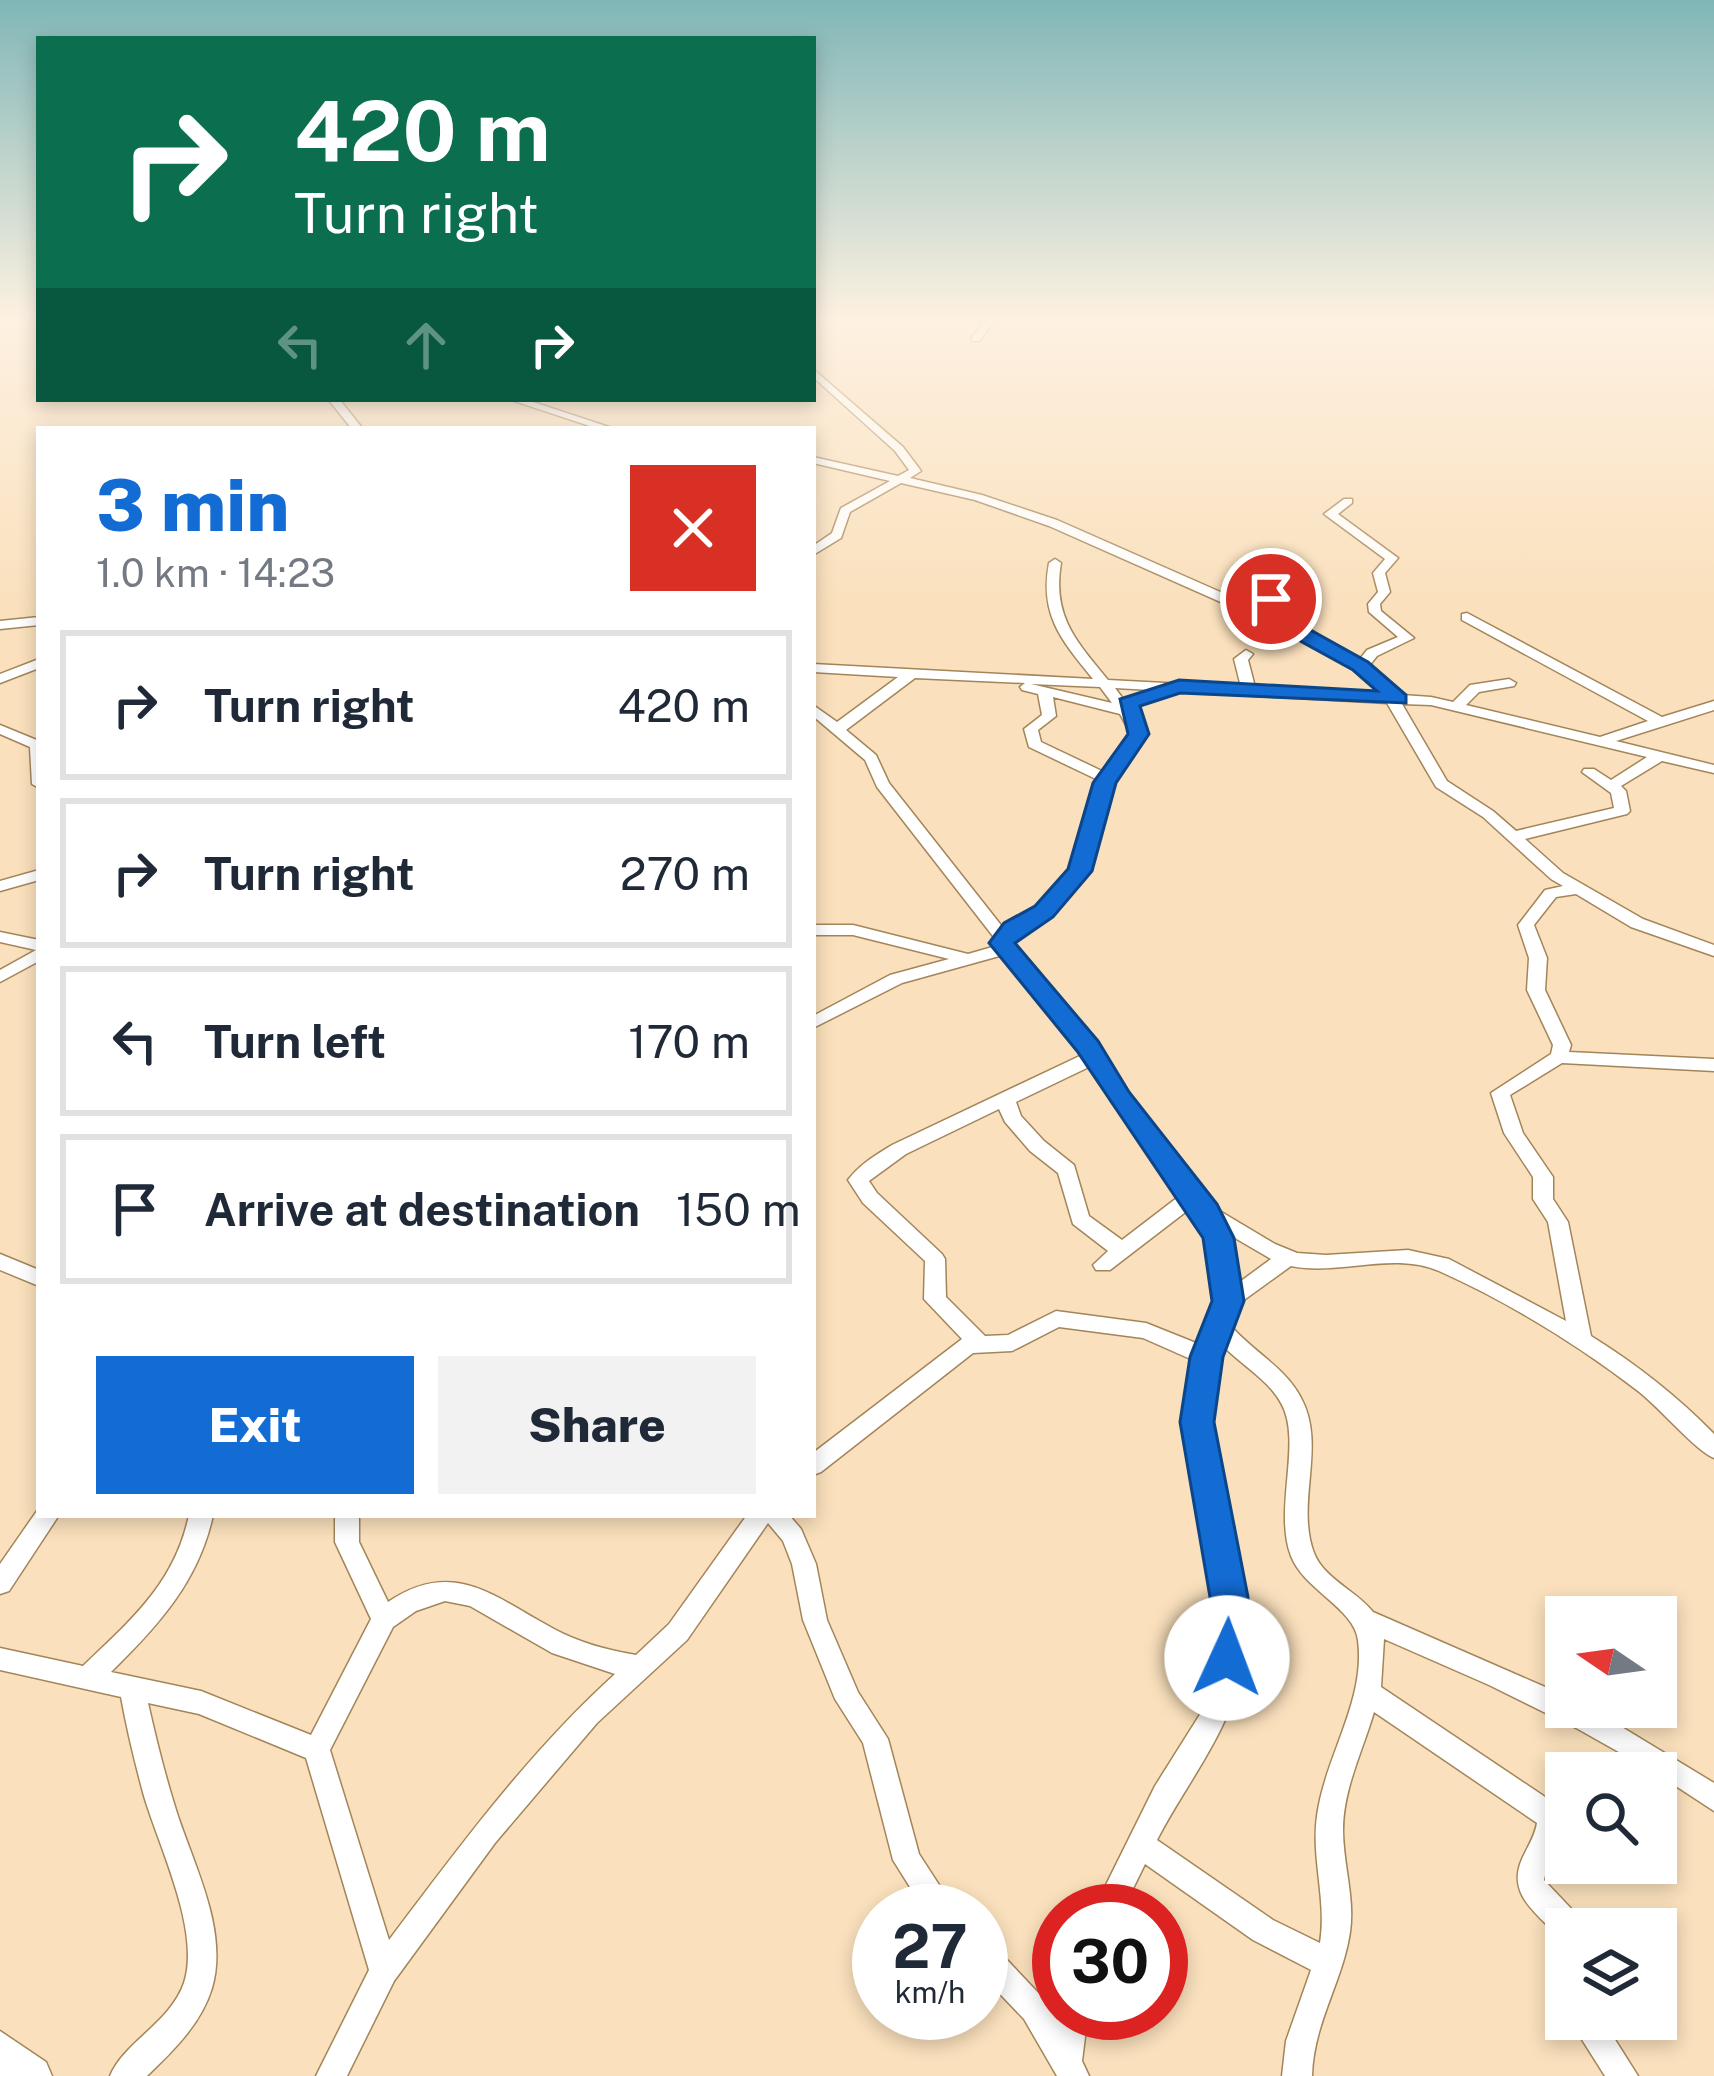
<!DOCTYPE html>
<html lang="en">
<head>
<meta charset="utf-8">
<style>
  :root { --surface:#fff; --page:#f2f2f3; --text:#1f2937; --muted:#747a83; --line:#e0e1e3; --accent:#136bd4 }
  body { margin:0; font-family:"Public Sans",sans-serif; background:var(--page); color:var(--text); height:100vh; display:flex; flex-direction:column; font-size:45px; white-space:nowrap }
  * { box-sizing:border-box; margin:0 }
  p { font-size:39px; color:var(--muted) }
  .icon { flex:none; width:66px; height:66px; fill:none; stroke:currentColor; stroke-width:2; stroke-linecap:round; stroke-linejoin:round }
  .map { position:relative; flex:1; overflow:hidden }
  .side { position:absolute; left:36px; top:426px; width:780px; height:1092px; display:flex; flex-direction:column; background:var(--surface); border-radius:0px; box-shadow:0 6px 18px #0003 }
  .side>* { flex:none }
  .hud { position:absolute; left:36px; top:36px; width:780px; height:366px; border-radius:0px; box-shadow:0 6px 18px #0003; background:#0b6e4f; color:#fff; overflow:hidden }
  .needle { width:78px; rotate:283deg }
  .buttons { position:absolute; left:1545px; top:1596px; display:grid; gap:24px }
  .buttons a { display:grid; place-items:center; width:132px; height:132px; border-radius:0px; background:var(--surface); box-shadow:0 6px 18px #0003; font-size:60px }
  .speed { position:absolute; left:852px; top:1884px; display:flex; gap:24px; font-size:60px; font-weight:700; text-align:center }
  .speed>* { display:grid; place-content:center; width:156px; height:156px; border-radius:50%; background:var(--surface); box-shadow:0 6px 18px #0003; line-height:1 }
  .speed small { font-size:30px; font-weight:400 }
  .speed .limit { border:18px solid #d22; background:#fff; color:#111 }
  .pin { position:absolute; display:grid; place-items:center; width:102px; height:102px; color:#fff; margin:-51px; border:6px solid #fff; border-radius:50%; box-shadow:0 3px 12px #0007 }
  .me { position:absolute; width:132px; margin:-66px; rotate:2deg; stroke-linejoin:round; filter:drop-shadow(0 0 9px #0008) }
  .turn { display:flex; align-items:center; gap:42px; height:252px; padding:0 60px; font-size:54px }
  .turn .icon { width:156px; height:156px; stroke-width:2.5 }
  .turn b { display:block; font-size:84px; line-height:102px }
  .lanes { display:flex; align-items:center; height:114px; padding:0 60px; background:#0003; justify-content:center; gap:60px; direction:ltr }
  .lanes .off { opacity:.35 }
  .round { display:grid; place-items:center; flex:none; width:126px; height:126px; border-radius:0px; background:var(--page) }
  .overview { display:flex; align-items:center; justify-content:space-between; height:204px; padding:0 60px }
  h1 { font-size:72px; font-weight:800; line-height:90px; color:var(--accent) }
  .primary-button { display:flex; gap:24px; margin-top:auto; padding:24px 60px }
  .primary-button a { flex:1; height:138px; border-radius:0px; background:var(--accent); color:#fff; font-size:48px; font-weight:800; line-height:138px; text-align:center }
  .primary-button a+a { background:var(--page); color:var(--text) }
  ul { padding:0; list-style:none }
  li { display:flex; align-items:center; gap:36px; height:150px; margin:0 24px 18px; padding:0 36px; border:6px solid var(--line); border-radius:0px }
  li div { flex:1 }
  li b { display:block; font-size:45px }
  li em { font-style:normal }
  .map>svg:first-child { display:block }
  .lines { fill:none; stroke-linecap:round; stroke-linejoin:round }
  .minor-casing { stroke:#a38559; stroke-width:3 }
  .secondary-casing { stroke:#a38559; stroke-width:3 }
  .minor { fill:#fff; fill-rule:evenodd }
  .secondary { fill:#fff; fill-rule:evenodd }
  .route { fill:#136bd4; stroke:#0c468a; stroke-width:3 }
</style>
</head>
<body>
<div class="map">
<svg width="1714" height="2076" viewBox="0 0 1714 2076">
  <rect width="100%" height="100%" fill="#fae0bc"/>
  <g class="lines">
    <g class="minor-casing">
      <path id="minor" d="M985,320H995L979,341H973L971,339Z
        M813,369L903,447L921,471L910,478L982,495L1057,520L1277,617L1268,608L1264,596L1274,593L1280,606L1299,623L1297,626L1359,660L1367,650L1398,637L1369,612L1368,604L1378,592L1373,573L1385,559L1324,514L1344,499H1352V503L1338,514L1398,558L1385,573L1390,592L1380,604L1381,611L1414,638L1377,656L1369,666L1402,695L1431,697L1453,702L1470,685L1509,679L1516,683L1514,686L1479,692L1466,705L1600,737L1648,721L1462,620V614L1467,613L1662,717L1714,701V710L1616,741L1714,765V773L1662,761L1621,786L1626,791L1630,811L1627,814L1525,839L1563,873L1643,919L1714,945V956L1631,927L1576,894L1556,897L1534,925L1547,958L1545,990L1571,1045L1569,1052L1714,1059V1071L1562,1063L1510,1095L1523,1133L1553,1177V1199L1568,1222L1591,1336C1636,1364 1677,1396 1714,1434V1458C1696,1451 1658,1406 1638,1391C1577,1344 1508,1302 1439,1271C1393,1251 1339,1276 1291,1266L1237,1305L1230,1325C1251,1350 1286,1368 1301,1398C1327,1445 1295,1503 1314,1553C1324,1579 1357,1591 1373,1612L1552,1690L1566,1697V1707H1586L1597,1712L1714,1783V1811L1656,1773L1578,1729L1489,1685L1384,1639L1381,1687L1560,1807C1571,1835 1549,1853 1544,1880L1581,1919L1585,1929H1566V1941L1561,1939C1538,1914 1506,1895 1522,1859C1528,1846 1535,1836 1537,1823L1374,1712C1363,1750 1343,1789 1343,1830C1343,1864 1355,1898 1350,1932C1343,1981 1313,2024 1312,2076H1282L1286,2041L1311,1970L1253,1940L1145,1864L1122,1911H1093L1155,1786L1204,1708L1213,1675L1217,1597L1186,1422L1195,1361L1143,1338L1059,1327L1012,1351L973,1353L821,1472L813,1475V1453L962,1339L924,1299L925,1261L863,1203L848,1180C860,1164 876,1155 892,1145L1084,1054L1003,955L902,983L813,1028V1016L890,975L949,959L853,935H813V925H853L968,954L996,946V940L877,787L865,760L813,716V705L837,722L898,677L813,672V664L1093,679C1062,641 1039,615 1049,563L1055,559L1061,563C1052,616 1076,641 1108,680L1241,687L1234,659L1246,650L1253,654L1248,660L1255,687L1385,694L1356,669L1286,631L1049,526L975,500L901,483L850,512L841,538L813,555V546L832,533L841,508L890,481L813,463V457L898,476L909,470L895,451L813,377ZM915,678L1025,683L1020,687L1022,690L1038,694L1042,715L1024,729L1029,747L1098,780L1072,870L1051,897L1004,929L889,783L876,755L846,730ZM1031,684L1100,687L1112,703ZM1115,688L1152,690L1124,700ZM1167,691L1387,703L1436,787L1483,817L1551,879L1563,886L1545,890L1518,925L1529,958L1527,990L1553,1045L1551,1054L1491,1093L1504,1133L1533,1177V1199L1548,1222L1566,1321L1449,1259L1408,1250L1326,1255L1297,1253L1275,1244L1213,1207L1126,1094L1095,1043L1011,943L1019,932L1063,903L1088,871L1111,783L1145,734L1133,712L1135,705L1166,695ZM1053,697L1120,714L1131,734L1104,772L1041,742L1038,730L1056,716ZM1402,704L1431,705L1647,757L1611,780L1594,769H1584L1582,772L1611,793L1614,808L1516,831L1493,811L1447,781ZM1091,1066L1111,1101L1182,1194L1122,1240L1089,1216L1074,1165L1044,1141L1021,1116L1016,1102ZM999,1109L1005,1122L1030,1151L1058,1173L1073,1224L1108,1251L1093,1265L1096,1270H1110L1192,1207L1197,1214L1215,1267L1217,1301L1201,1345L1146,1323L1056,1311L1008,1335L985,1336L946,1297L945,1259L942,1254L877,1193L869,1181L906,1154ZM1223,1231L1271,1259L1237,1284L1235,1267ZM1222,1345C1240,1364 1269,1380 1281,1403C1303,1441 1273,1509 1291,1556C1304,1590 1354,1608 1358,1640C1366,1701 1325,1756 1317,1816C1311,1859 1327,1900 1320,1943L1273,1920L1157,1840C1182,1790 1231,1730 1239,1675C1242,1650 1244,1617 1240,1592C1229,1511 1192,1426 1222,1345Z
        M328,399H339L363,429H352Z
        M508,399H524L615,429H599Z
        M39,617V625L0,629V621Z
        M39,659V668L0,683V674Z
        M0,725L39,741V788L32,784L30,747L0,734Z
        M39,870V880L0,891V881Z
        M0,932L39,940V961L0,982V970L36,950L0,942Z
        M0,1254L39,1270V1286L0,1270Z
        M39,1508V1515H59L9,1591L0,1594V1564Z
        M189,1515H213C199,1581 158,1626 111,1672L201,1691L311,1735L371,1619L335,1542V1515H359V1542L388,1602C455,1557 495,1598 554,1629C580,1643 607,1650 636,1655L669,1624L747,1515H789L801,1529L816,1564L827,1620L858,1692L888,1739L919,1854L956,1911H925L893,1860L863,1743L835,1699L803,1620L792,1564L783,1541L768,1523L687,1640L597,1723L495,1843L394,1981L347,2076H316L369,1970L306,1758L199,1714L148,1703C156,1739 165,1775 176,1810C193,1864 229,1930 212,1988C201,2024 173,2051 147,2076H110C124,2042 170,2023 184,1983C201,1931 159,1847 144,1796C135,1763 127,1730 121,1697L0,1670V1648L83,1666C131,1620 175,1583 189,1515ZM445,1601L470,1606L552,1653L615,1674C529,1752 459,1847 389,1940L330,1750L393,1627L416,1611Z
        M981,1939L991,1943L1044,1999L1057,2020L1059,2011L1088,2013L1082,2061L1089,2076H1057L1024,2019L981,1974Z
        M1569,2019H1602L1638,2076H1605Z"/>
    </g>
    <g class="secondary-casing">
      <path id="secondary" d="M0,2031L46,2062L52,2076H0Z"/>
    </g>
    <use href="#minor" class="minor"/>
    <use href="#secondary" class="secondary"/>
  </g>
  <linearGradient id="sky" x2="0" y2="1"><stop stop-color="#80b6b7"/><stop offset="0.52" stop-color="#fdf1e1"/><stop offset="1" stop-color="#fdf1e1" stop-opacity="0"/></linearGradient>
  <rect width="1714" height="610" fill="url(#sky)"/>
  <path class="route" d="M1271,593L1298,623L1368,662L1406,695V703L1180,693L1140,706L1149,734L1116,783L1092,871L1053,917L1015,943L1098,1041L1129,1092L1217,1204L1234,1238L1244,1301L1223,1357L1214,1422L1248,1597L1246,1658L1241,1670L1227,1675L1213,1670L1208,1658L1210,1597L1180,1422L1190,1357L1212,1301L1203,1238L1077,1051L989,943L1004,923L1035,906L1068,869L1093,783L1128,734L1120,699L1179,680L1377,691L1353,670L1284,632L1261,599Z"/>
</svg>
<div class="buttons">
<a><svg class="needle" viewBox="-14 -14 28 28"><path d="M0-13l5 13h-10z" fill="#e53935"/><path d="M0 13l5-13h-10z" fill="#747a83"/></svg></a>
<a><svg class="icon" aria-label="search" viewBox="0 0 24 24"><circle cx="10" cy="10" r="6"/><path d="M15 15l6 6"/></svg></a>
<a><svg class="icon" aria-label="layers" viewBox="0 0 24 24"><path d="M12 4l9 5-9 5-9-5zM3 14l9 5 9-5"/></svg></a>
</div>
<div class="speed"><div>27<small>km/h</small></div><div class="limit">30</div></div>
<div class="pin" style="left:1271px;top:599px;background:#d93025"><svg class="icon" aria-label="arrive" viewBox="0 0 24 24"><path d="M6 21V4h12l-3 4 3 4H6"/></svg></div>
<svg class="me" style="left:1227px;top:1658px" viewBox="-20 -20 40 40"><circle r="19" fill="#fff"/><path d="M0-13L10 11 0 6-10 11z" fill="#136bd4"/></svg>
<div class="hud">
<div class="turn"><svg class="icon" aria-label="right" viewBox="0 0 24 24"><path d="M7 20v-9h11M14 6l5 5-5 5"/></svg><div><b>420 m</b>Turn right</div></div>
<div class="lanes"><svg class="icon off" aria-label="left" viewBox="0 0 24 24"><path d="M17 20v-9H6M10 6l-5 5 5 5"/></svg><svg class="icon off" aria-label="ahead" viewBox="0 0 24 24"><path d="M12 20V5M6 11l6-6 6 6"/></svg><svg class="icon" aria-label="right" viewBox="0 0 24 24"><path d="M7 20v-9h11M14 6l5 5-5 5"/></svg></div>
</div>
<section class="side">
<div class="overview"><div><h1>3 min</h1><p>1.0 km · 14:23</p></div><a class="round" style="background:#d93025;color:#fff"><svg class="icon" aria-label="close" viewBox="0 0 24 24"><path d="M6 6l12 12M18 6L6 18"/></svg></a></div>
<ul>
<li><svg class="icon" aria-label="right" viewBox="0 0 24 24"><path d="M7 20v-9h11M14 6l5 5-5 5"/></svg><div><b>Turn right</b></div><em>420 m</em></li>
<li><svg class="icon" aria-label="right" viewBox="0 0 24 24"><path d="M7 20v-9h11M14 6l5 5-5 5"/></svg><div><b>Turn right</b></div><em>270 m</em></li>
<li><svg class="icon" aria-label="left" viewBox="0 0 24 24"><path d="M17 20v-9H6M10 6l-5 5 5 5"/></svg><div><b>Turn left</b></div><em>170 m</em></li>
<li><svg class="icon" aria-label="arrive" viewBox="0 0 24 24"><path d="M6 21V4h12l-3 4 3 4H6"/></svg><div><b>Arrive at destination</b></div><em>150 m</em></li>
</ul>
<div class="primary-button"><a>Exit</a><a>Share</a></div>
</section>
</div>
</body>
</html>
